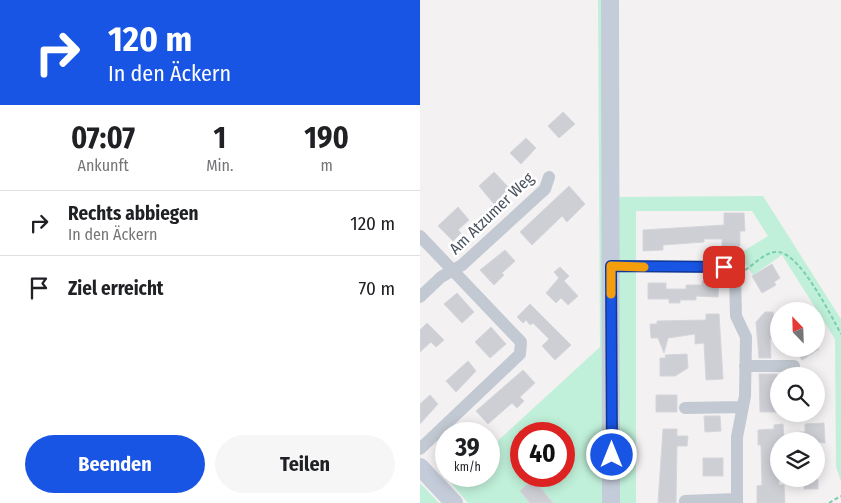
<!DOCTYPE html>
<html lang="de">
<head>
<meta charset="utf-8">
<style>
  :root { --surface:#fff; --page:#f6f6f6; --text:#202124; --muted:#757577; --line:#e0e0e0; --accent:#1955e4 }
  body { margin:0; font-family:"Fira Sans Condensed",sans-serif; background:var(--page); color:var(--text); height:100vh; display:flex; flex-direction:column; font-size:19px; white-space:nowrap }
  * { box-sizing:border-box; margin:0 }
  p { font-size:16px; color:var(--muted) }
  .icon { flex:none; width:28px; height:28px; fill:none; stroke:currentColor; stroke-width:2; stroke-linecap:round; stroke-linejoin:round }
  .map { position:relative; flex:1; overflow:hidden }
  .panel { display:flex; flex-direction:column; background:var(--surface); width:420px }
  .panel>* { flex:none }
  .hud { background:#1955e4; color:#fff; overflow:hidden }
  .needle { width:32px; rotate:337deg }
  .tools { position:absolute; left:350px; top:302px; display:grid; gap:10px }
  .tools a { display:grid; place-items:center; width:55px; height:55px; border-radius:50%; background:var(--surface); box-shadow:0 2px 12px #0003; font-size:25px }
  .speed { position:absolute; left:15px; top:422px; display:flex; gap:10px; font-size:25px; font-weight:700; text-align:center }
  .speed>* { display:grid; place-content:center; width:65px; height:65px; border-radius:50%; background:var(--surface); box-shadow:0 2px 12px #0003; line-height:1 }
  .speed small { font-size:12px; font-weight:400 }
  .speed .limit { border:8px solid #d22; background:#fff; color:#111 }
  .pin { position:absolute; display:grid; place-items:center; width:42px; height:42px; color:#fff; margin:-21px; border-radius:10px; box-shadow:0 2px 8px #0006 }
  .me { position:absolute; width:55px; margin:-28px; rotate:0deg; stroke-linejoin:round; filter:drop-shadow(0 0 4px #0008) }
  .turn { display:flex; align-items:center; gap:18px; height:105px; padding:0 25px; font-size:22px }
  .turn .icon { width:65px; height:65px; stroke-width:2.5 }
  .turn b { display:block; font-size:35px; line-height:42px }
  .eta { display:flex; justify-content:space-evenly; align-items:center; height:85px; text-align:center }
  .eta b { font-size:30px; font-weight:700; line-height:35px }
  .cta { display:flex; gap:10px; margin-top:auto; padding:10px 25px }
  .cta a { flex:1; height:58px; border-radius:30px; background:var(--accent); color:#fff; font-size:20px; font-weight:700; line-height:58px; text-align:center }
  .cta a+a { background:var(--page); color:var(--text) }
  ul { padding:0; list-style:none }
  li { display:flex; align-items:center; gap:15px; height:65px; padding:0 25px; border-top:1px solid var(--line) }
  li div { flex:1 }
  li b { display:block; font-size:19px }
  li em { font-style:normal }
  main { display:flex; flex:1; min-height:0 }
  .map>svg:first-child { display:block }
  .green { fill:#c0f0d9; fill-rule:evenodd }
  .building { fill:#cdcfd5; stroke:#d5d6dc }
  .lines { fill:none; stroke-linecap:round; stroke-linejoin:round }
  .path { stroke:#78ceb0; stroke-width:2; stroke-dasharray:4 2.5; stroke-linecap:butt }
  .street { stroke:#c2c9d2; stroke-width:12 }
  .secondary { stroke:#c4cbd9; stroke-width:18 }
  .route-casing { stroke:#103794; stroke-width:12 }
  .route { stroke:#1955e4; stroke-width:9 }
  .slow { stroke:#f59e0b; stroke-width:9 }
  .labels { text-anchor:middle; stroke-width:5; stroke-linejoin:round; paint-order:stroke }
  .street-label { font-size:16px; fill:#48515e; stroke:#fff }
</style>
</head>
<body>
<main>
<section class="panel">
<div class="hud">
<div class="turn"><svg class="icon" aria-label="right" viewBox="0 0 24 24"><path d="M7 20v-9h11M14 6l5 5-5 5"/></svg><div><b>120 m</b>In den Äckern</div></div>
</div>
<div class="eta">
<div><b>07:07</b><p>Ankunft</p></div>
<div><b>1</b><p>Min.</p></div>
<div><b>190</b><p>m</p></div>
</div>
<ul>
<li><svg class="icon" aria-label="right" viewBox="0 0 24 24"><path d="M7 20v-9h11M14 6l5 5-5 5"/></svg><div><b>Rechts abbiegen</b><p>In den Äckern</p></div><em>120 m</em></li>
<li><svg class="icon" aria-label="arrive" viewBox="0 0 24 24"><path d="M6 21V4h12l-3 4 3 4H6"/></svg><div><b>Ziel erreicht</b></div><em>70 m</em></li>
</ul>
<div class="cta"><a>Beenden</a><a>Teilen</a></div>
</section>
<div class="map">
<svg width="421" height="503" viewBox="0 0 421 503">
  <rect width="100%" height="100%" fill="#f3f1f1"/>
  <path class="green" d="M178,0H199V197L343,196L421,319V481L416,467L415,339L362,255L333,275L326,265L314,257L348,236L332,211H216V503H48L31,483L39,476H69V449L180,347ZM101,434H144V476H101Z
    M0,483L19,503H0Z"/>
  <path class="building" d="M143,112L155,124L139,138L128,126Z
    M106,138L116,148L101,164L90,153Z
    M74,172L92,191L81,201L87,207L78,216L70,207L74,204L59,186Z
    M149,186L165,204L147,222L142,216L112,245L100,232Z
    M38,207L49,220L38,230L41,233L33,241L18,226Z
    M304,213H324L325,231H320V246L302,247V239H284V242L243,245V250L223,251V230L304,225Z
    M85,250L95,261L82,273L84,275L74,285L60,270Z
    M352,264L360,278L354,282L356,285L342,293L332,276Z
    M140,267L149,276L144,281L158,296L148,305L141,298L136,303L126,293L139,278L134,272Z
    M282,281L299,282L298,297L276,296V300H260V303H249V299H228V283H246V289H266V285H282Z
    M37,293L54,312L42,323L24,304Z
    M110,304L151,345L135,360L122,346L129,339L113,323L110,325L106,320L103,323L97,317Z
    M345,312H353L354,338L350,339L351,358H339L336,322Z
    M286,314H299L303,379L286,380L284,343L275,344V334L248,338L244,353L238,338H231L230,324H237V321L286,320Z
    M7,323L24,340L16,347L11,342L0,352V330Z
    M71,327L86,344L70,358L55,342Z
    M375,349H399L382,360Z
    M267,354L268,368L255,376H240V358H246L245,355Z
    M48,361L56,371L36,392L26,381Z
    M103,370L115,383L100,397L104,401L97,408L92,403L68,424L56,411Z
    M339,374H357L358,412H340Z
    M10,395L18,404L0,424V404Z
    M236,395H257V412H236Z
    M284,416H300L301,431L285,432Z
    M404,423L405,443L380,441L379,432H385V424Z
    M363,424L364,441H359V485H364L365,503H337V486L342,485L341,445H338V430L354,429V425Z
    M243,429H257V436H268L267,446H257L256,503H238Z
    M283,458H303V476H283Z
    M113,479L133,503H110L100,491Z
    M384,479H398V489H384Z"/>
  <g class="lines">
    <path class="path" d="M325,270C335,264 344,253 355,252C378,248 411,316 421,334
      M409,503L421,496"/>
    <path class="street" d="M0,236L101,342L100,354L0,449
      M191,266L304,267L310,269L315,275L316,316L326,337L325,396L317,437V503
      M0,297L21,277L42,265L125,189L129,177
      M325,366H374
      M265,408L322,407
      M265,501L316,499"/>
    <path class="secondary" d="M190,0L191,503
      M0,467L34,503"/>
  </g>
  <g class="lines">
    <g class="route-casing">
      <path id="route" d="M192,455L191,266L304,267"/>
    </g>
    <use href="#route" class="route"/>
    <path class="slow" d="M191,294V266L224,267"/>
  </g>
  <g class="labels">
    <g class="street-label">
      <text transform="translate(71 213) rotate(-44)" y="6">Am Atzumer Weg</text>
    </g>
  </g>
</svg>
<div class="tools">
<a><svg class="needle" viewBox="-14 -14 28 28"><path d="M0-13l5 13h-10z" fill="#e53935"/><path d="M0 13l5-13h-10z" fill="#757577"/></svg></a>
<a><svg class="icon" aria-label="search" viewBox="0 0 24 24"><circle cx="10" cy="10" r="6"/><path d="M15 15l6 6"/></svg></a>
<a><svg class="icon" aria-label="layers" viewBox="0 0 24 24"><path d="M12 4l9 5-9 5-9-5zM3 14l9 5 9-5"/></svg></a>
</div>
<div class="speed"><div>39<small>km/h</small></div><div class="limit">40</div></div>
<div class="pin" style="left:304px;top:267px;background:#d93025"><svg class="icon" aria-label="arrive" viewBox="0 0 24 24"><path d="M6 21V4h12l-3 4 3 4H6"/></svg></div>
<svg class="me" style="left:192px;top:455px" viewBox="-20 -20 40 40"><circle r="17" fill="#1955e4" stroke="#fff" stroke-width="3"/><path d="M0-11L8 9 0 5-8 9z" fill="#fff"/></svg>
</div>
</main>
</body>
</html>
